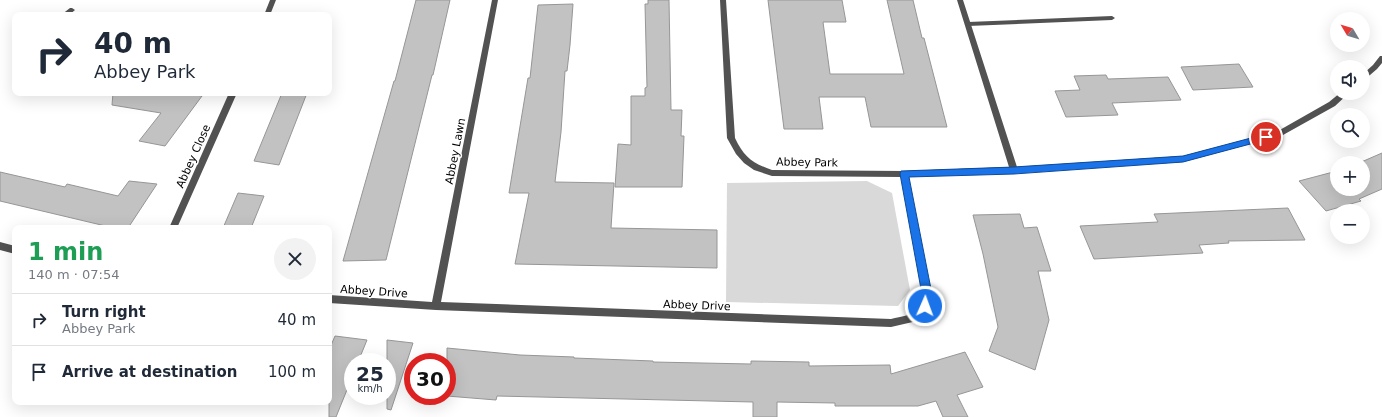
<!DOCTYPE html>
<html lang="en">
<head>
<meta charset="utf-8">
<style>
  :root { --surface:#fff; --page:#f2f2f3; --text:#1f2937; --muted:#747a83; --line:#e0e1e3 }
  body { margin:0; font-family:"DejaVu Sans",sans-serif; background:var(--page); color:var(--text); height:100vh; display:flex; flex-direction:column; font-size:15px; white-space:nowrap }
  * { box-sizing:border-box; margin:0 }
  p { font-size:13px; color:var(--muted) }
  .icon { flex:none; width:22px; height:22px; fill:none; stroke:currentColor; stroke-width:2; stroke-linecap:round; stroke-linejoin:round }
  .map { position:relative; flex:1; overflow:hidden }
  .details { position:absolute; left:12px; top:225px; width:320px; height:180px; display:flex; flex-direction:column; background:var(--surface); border-radius:8px; box-shadow:0 4px 16px #0002 }
  .details>* { flex:none }
  .banner { position:absolute; left:12px; top:12px; width:320px; height:84px; border-radius:8px; box-shadow:0 4px 16px #0002; background:#fff; color:var(--text); overflow:hidden }
  .needle { width:26px; rotate:308deg }
  .controls { position:absolute; left:1330px; top:12px; display:grid; gap:8px }
  .controls a { display:grid; place-items:center; width:40px; height:40px; border-radius:50%; background:var(--surface); box-shadow:0 4px 16px #0002; font-size:20px }
  .speed { position:absolute; left:344px; top:353px; display:flex; gap:8px; font-size:20px; font-weight:700; text-align:center }
  .speed>* { display:grid; place-content:center; width:52px; height:52px; border-radius:50%; background:var(--surface); box-shadow:0 4px 16px #0002; line-height:1 }
  .speed small { font-size:10px; font-weight:400 }
  .speed .limit { border:6px solid #d22; background:#fff; color:#111 }
  .pin { position:absolute; display:grid; place-items:center; width:34px; height:34px; color:#fff; margin:-17px; border:2px solid #fff; border-radius:50%; box-shadow:0 1px 4px #0007 }
  .me { position:absolute; width:44px; margin:-22px; rotate:2deg; stroke-linejoin:round; filter:drop-shadow(0 0 3px #0008) }
  .turn { display:flex; align-items:center; gap:14px; height:84px; padding:0 16px; font-size:18px }
  .turn .icon { width:52px; height:52px; stroke-width:2.5 }
  .turn b { display:block; font-size:28px; line-height:34px }
  .round { display:grid; place-items:center; flex:none; width:42px; height:42px; border-radius:21px; background:var(--page) }
  .summary { display:flex; align-items:center; justify-content:space-between; height:68px; padding:0 16px }
  h1 { font-size:24px; font-weight:700; line-height:30px; color:#1e9e55 }
  ul { padding:0; list-style:none }
  li { display:flex; align-items:center; gap:12px; height:52px; padding:0 16px; border-top:1px solid var(--line) }
  li div { flex:1 }
  li b { display:block; font-size:15px }
  li em { font-style:normal }
  .map>svg:first-child { display:block }
  .green { fill:#d9d9d9 }
  .building { fill:#c2c2c2; stroke:#969696 }
  .lines { fill:none; stroke-linecap:round; stroke-linejoin:round }
  .lane { fill:#525252; fill-rule:evenodd }
  .street { fill:#525252; fill-rule:evenodd }
  .route { fill:#1a73e8; stroke:#114b97 }
  .labels { text-anchor:middle; stroke-width:3; stroke-linejoin:round; paint-order:stroke }
  .street-label { font-size:11px; fill:#000; stroke:#fff }
</style>
</head>
<body>
<div class="map">
<svg width="1382" height="417" viewBox="0 0 1382 417">
  <rect width="100%" height="100%" fill="#fff"/>
  <path class="green" d="M867,181L892,193L910,290L898,306L726,302L727,183Z"/>
  <path class="building" d="M416,0H450L433,75H432L386,260L343,261L394,81H395Z
    M648,0H669L671,110H682L681,136H684L682,187H615L618,144L631,145V96H645V88L647,87L645,4H648Z
    M768,0H842L846,22H823L830,74H904L887,0H913L922,38H924L947,127H871L865,97H819L823,129H784Z
    M573,4L570,45L567,71H565L561,132L555,182L614,183L611,228L717,230V268L515,264L529,193H509L528,78H530L538,5Z
    M1239,64L1253,87L1193,90L1181,67Z
    M1106,75L1108,79L1168,77L1181,100L1112,103L1118,115L1066,117L1055,91L1080,90L1074,76Z
    M113,93H183L202,96L165,146L139,141L161,113L112,105Z
    M282,93H307L279,165L254,161Z
    M1382,153V189L1359,199L1361,201L1326,211L1299,181L1337,171V189H1363V163H1359Z
    M0,172L65,187L67,184L118,196L129,181L157,184L128,228H114L0,201Z
    M238,193L264,196L251,228H223Z
    M1288,208L1305,240L1228,241L1229,243L1199,245L1203,253L1094,259L1080,226L1158,222L1154,214Z
    M1020,214L1024,228L1037,227L1051,271H1038L1049,320L1035,370L989,351L998,327L983,254L973,215Z
    M335,336L367,340L358,362H353V375L336,417H329V350Z
    M387,340L413,343L391,410L387,409Z
    M447,348L520,355L574,357V358L653,361V362L751,364V361L809,362V366L890,365L891,374L965,352L983,387L957,395L968,417H943L936,401L918,406H835V403L777,402V417H753V402L497,396L496,400L447,396Z"/>
  <g class="lines">
    <path class="lane" d="M1112,16L1115,18L1112,20L968,26L965,24L968,22Z"/>
    <path class="street" d="M270,0H276L270,15H264Z
      M492,0H498L441,302L891,319C914,314 920,315 922,289L901,177L772,176L754,170L744,163L736,154L727,138L720,0H726L735,138C744,157 752,163 772,170L904,171L1009,167L957,0H963L1017,167L1183,156L1278,131L1329,102L1340,93H1349L1335,106L1283,135L1183,162L1014,173L908,177L930,289L929,306L917,321L891,327L436,310L329,303V295L432,302Z
      M70,8H72L75,10L69,15H61Z
      M1380,56H1382V63L1377,69L1363,81V74L1373,65Z
      M229,93H237L177,228H169Z
      M0,242L15,246V254L0,250Z"/>
  </g>
  <path class="route" d="M1266,134L1269,135L1270,137L1269,139L1183,162L1014,174L909,177L931,289L928,309L925,310L921,309L920,306L921,289L900,174L901,171L1014,167L1183,156Z"/>
  <g class="labels">
    <g class="street-label">
      <text transform="translate(455 151) rotate(-79)" y="4">Abbey Lawn</text>
      <text transform="translate(193 156) rotate(-66)" y="4">Abbey Close</text>
      <text transform="translate(807 162) rotate(1)" y="4">Abbey Park</text>
      <text transform="translate(374 291) rotate(4)" y="4">Abbey Drive</text>
      <text transform="translate(697 305) rotate(2)" y="4">Abbey Drive</text>
    </g>
  </g>
</svg>
<div class="controls">
<a><svg class="needle" viewBox="-14 -14 28 28"><path d="M0-13l5 13h-10z" fill="#e53935"/><path d="M0 13l5-13h-10z" fill="#747a83"/></svg></a>
<a><svg class="icon" aria-label="sound" viewBox="0 0 24 24"><path d="M4 9h4l5-4v14l-5-4H4zM17 9q2 3 0 6"/></svg></a>
<a><svg class="icon" aria-label="search" viewBox="0 0 24 24"><circle cx="10" cy="10" r="6"/><path d="M15 15l6 6"/></svg></a>
<a>+</a>
<a>−</a>
</div>
<div class="speed"><div>25<small>km/h</small></div><div class="limit">30</div></div>
<div class="pin" style="left:1266px;top:137px;background:#d93025"><svg class="icon" aria-label="arrive" viewBox="0 0 24 24"><path d="M6 21V4h12l-3 4 3 4H6"/></svg></div>
<svg class="me" style="left:925px;top:306px" viewBox="-20 -20 40 40"><circle r="17" fill="#1a73e8" stroke="#fff" stroke-width="3"/><path d="M0-11L8 9 0 5-8 9z" fill="#fff"/></svg>
<div class="banner">
<div class="turn"><svg class="icon" aria-label="right" viewBox="0 0 24 24"><path d="M7 20v-9h11M14 6l5 5-5 5"/></svg><div><b>40 m</b>Abbey Park</div></div>
</div>
<section class="details">
<div class="summary"><div><h1>1 min</h1><p>140 m · 07:54</p></div><a class="round"><svg class="icon" aria-label="close" viewBox="0 0 24 24"><path d="M6 6l12 12M18 6L6 18"/></svg></a></div>
<ul>
<li><svg class="icon" aria-label="right" viewBox="0 0 24 24"><path d="M7 20v-9h11M14 6l5 5-5 5"/></svg><div><b>Turn right</b><p>Abbey Park</p></div><em>40 m</em></li>
<li><svg class="icon" aria-label="arrive" viewBox="0 0 24 24"><path d="M6 21V4h12l-3 4 3 4H6"/></svg><div><b>Arrive at destination</b></div><em>100 m</em></li>
</ul>
</section>
</div>
</body>
</html>
